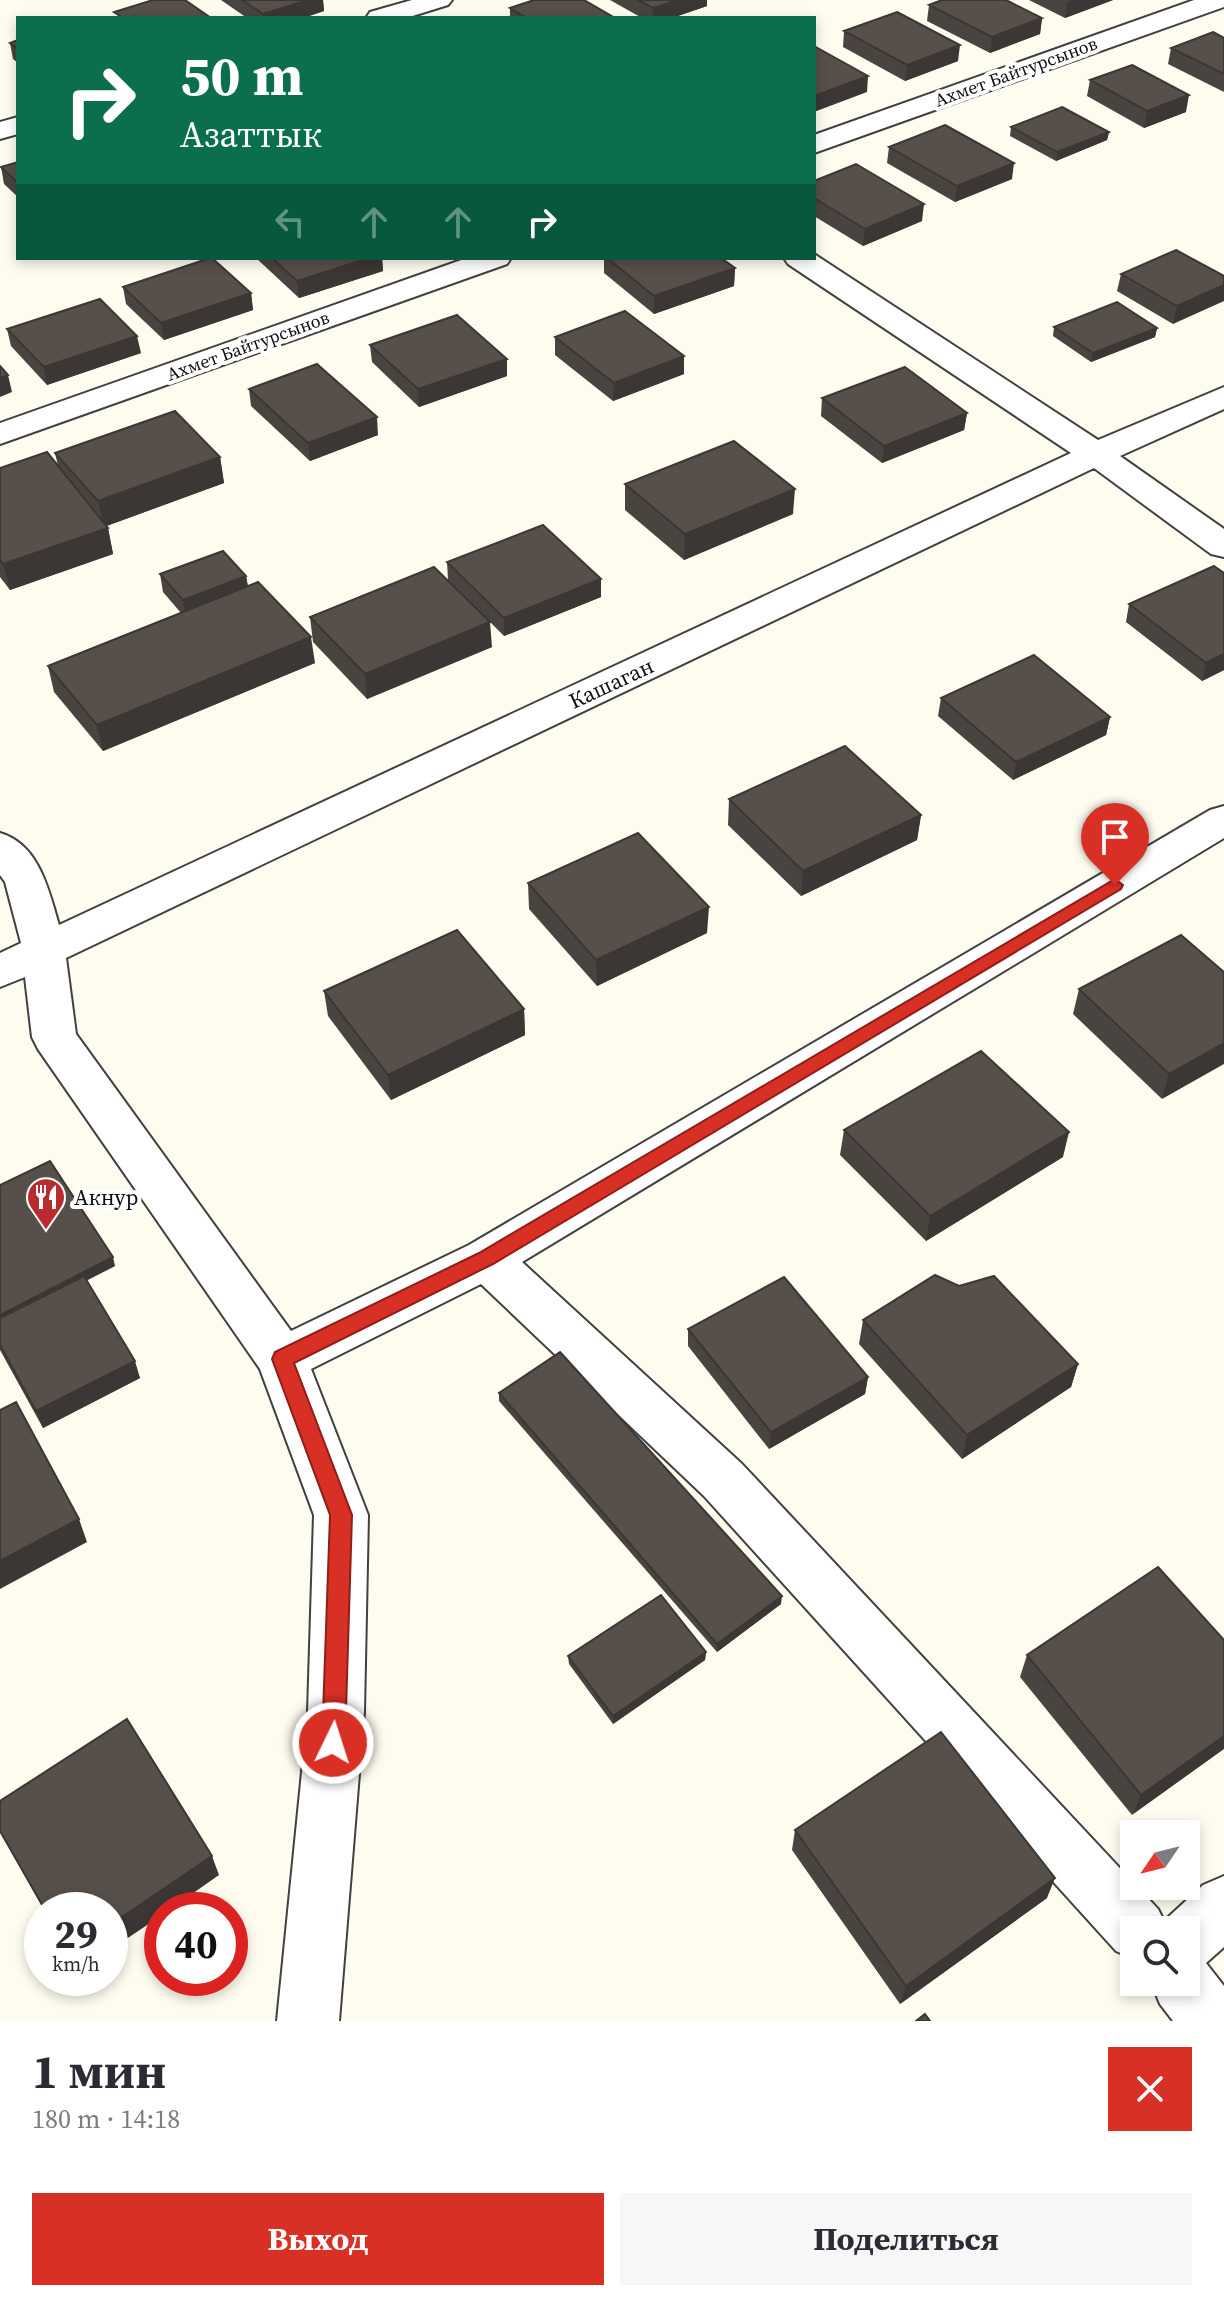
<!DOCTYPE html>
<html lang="ru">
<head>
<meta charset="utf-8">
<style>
  :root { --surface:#fff; --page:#f7f7f7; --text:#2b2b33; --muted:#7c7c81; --accent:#d93025 }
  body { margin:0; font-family:"Source Serif 4",serif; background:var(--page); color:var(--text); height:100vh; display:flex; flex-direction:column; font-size:30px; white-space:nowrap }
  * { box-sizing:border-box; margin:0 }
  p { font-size:26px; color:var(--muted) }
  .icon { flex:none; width:44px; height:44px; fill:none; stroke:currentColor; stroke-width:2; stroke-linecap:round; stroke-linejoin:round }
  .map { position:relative; height:2021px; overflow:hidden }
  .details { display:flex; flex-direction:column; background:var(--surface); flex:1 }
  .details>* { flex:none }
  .guide { position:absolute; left:16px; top:16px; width:800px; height:244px; border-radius:0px; box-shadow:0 4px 12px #0003; background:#0b6e4f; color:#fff; overflow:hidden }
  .needle { width:52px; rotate:235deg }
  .tools { position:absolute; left:1120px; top:1820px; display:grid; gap:16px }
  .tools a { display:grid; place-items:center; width:80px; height:80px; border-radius:0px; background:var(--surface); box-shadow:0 4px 12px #0003; font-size:40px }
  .speed { position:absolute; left:24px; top:1892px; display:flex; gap:16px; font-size:40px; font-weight:700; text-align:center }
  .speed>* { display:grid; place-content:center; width:104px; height:104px; border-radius:50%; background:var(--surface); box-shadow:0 4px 12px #0003; line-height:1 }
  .speed small { font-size:20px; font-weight:400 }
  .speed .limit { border:12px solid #d22; background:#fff; color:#111 }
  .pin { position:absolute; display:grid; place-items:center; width:68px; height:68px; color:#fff; margin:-82px -34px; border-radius:50% 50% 50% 0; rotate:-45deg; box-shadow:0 0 8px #0007 }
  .pin .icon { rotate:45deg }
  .me { position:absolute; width:88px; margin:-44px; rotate:4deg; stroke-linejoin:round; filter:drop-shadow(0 0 6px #0008) }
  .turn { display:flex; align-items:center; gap:28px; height:168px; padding:0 32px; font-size:36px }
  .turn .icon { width:104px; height:104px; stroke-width:2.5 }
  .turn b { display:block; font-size:56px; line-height:68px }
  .lanes { display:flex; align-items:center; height:76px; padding:0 32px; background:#0003; justify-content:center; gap:40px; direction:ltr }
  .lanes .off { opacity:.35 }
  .round { display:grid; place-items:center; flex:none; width:84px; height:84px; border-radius:0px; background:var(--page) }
  .summary { display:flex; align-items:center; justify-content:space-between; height:136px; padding:0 32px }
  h1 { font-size:48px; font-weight:700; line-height:60px }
  .button { display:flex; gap:16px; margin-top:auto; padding:16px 32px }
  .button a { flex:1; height:92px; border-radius:0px; background:var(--accent); color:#fff; font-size:32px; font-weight:700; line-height:92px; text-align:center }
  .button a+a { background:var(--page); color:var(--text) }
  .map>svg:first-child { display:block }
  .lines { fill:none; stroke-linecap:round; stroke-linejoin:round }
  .minor-casing { stroke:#414141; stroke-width:4 }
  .minor { fill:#fff; fill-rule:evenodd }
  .wall { fill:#4a4440 }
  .shaded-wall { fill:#3c3734 }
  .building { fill:#564f4a; stroke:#3c3734; stroke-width:2 }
  .route { fill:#d93025; stroke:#8d1f18; stroke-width:2 }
  .labels { text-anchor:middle; stroke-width:8; stroke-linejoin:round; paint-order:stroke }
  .far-street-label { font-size:18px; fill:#0e0e0e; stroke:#fff }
  .street-label { font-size:22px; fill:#0e0e0e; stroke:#fff }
  .poi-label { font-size:22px; fill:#0e0e0e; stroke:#fff; text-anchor:start }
</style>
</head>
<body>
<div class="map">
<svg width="1224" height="2021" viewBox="0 0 1224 2021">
  <rect width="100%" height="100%" fill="#fefcef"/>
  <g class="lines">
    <g class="minor-casing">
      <path id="minor" d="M412,0H452L448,5L406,18H366L370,12Z
        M1194,0H1224V7L814,153V135Z
        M18,117V134L0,139V122Z
        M814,254L1098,440L1224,387V409L1120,456L1224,529V557L1211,554L1094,468L66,958L76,1034L291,1331L469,1245L1210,810L1224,806V838L522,1262L742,1464L1158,1909L1164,1921L1203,1885L1224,1876V1947L1206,1963L1224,1986V2021H1173L1160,2004L1151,1982H1186V1930H1134V1959L1116,1951L704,1496L481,1284L311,1369L368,1515L364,1712L339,2021H277L308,1712L314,1515L260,1369L38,1049L32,1037L25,977L0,987V953L21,943L5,882L0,875V833C39,844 49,891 59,925L1071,453L788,264L784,258H814Z
        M467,258H511L507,264L0,444V423Z"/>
    </g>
    <use href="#minor" class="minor"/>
  </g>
  <path class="wall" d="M221,0H323L324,11L303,18H247Z
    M610,0H707V6L672,18H642Z
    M1029,0H1113L1065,18Z
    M929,5L1042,18L1040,34L990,53L927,21Z
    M510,8L615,18H510Z
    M844,31L958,61L905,81L843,47Z
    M1224,38V92L1168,64L1171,48Z
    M18,40V63L13,59L10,43Z
    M1090,80L1186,112L1144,128L1087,96Z
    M1011,127L1109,132L1107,140L1056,161L1010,136Z
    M889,147L1012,179L955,202L887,163Z
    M18,162V197L4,184L1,167Z
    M814,181L922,221L863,246L814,216Z
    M256,258H382L383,271L299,298Z
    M604,258H721L735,268L734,286L654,314L604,273Z
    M1121,274L1224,276L1173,324L1117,291Z
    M123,287L251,293L253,310L164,340L126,304Z
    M1054,327L1157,328L1155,337L1091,362L1053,336Z
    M7,329L141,353L47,385L11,346Z
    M555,337L684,374L613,401L555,355Z
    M370,345L507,376L419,407L372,362Z
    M249,389L378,435L310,461L251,406Z
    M822,398L967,413L964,430L882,463L821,416Z
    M55,453L220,457L224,483L106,526L108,528L113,554L10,590L0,577V468L58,466Z
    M625,484L793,514L684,560L625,510Z
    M447,562L601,579V597L504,636L448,580Z
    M1224,573V670L1202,681L1126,622L1129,604Z
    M160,574L246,576L248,586L315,663L103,751L54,692L48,666L181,613L163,592Z
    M310,617L492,647L367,699L313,642Z
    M941,698L1110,717L1106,735L1013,780L938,716Z
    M729,799L921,815L917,840L801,896L728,825Z
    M528,883L707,933L597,986L529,909Z
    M1224,972L1162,1099L1073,1014L1079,989Z
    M324,991L524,1009L525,1035L391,1100L328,1016Z
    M844,1130L1063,1157L926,1241L840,1155Z
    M0,1185L115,1266L87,1280L140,1378L43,1428L0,1350Z
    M863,1320L1078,1364L1071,1387L962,1459L859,1344Z
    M688,1329L868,1377L865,1394L769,1449L688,1346Z
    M499,1393L781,1604L717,1652L499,1401Z
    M1224,1640L1132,1815L1020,1677L1027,1655Z
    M706,1652L705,1660L613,1724L569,1664L568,1656Z
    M795,1830L1047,1898L900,2004L792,1850Z"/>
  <path class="shaded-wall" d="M308,0H323L324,11L303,18H263V14Z
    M678,0H707V6L672,18H653V8Z
    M1072,0H1113L1065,18L1067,2Z
    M1042,18L1040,34L990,53L992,37Z
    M960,45L958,61L905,81L907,65Z
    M868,76L867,92L814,112V96Z
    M1189,95L1186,112L1144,128L1147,111Z
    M1109,132L1107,140L1056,161L1057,152Z
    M1014,163L1012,179L955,202L957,186Z
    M924,204L922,221L863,246L865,229Z
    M369,258H382L383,271L299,298L297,281Z
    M735,268L734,286L654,314V296Z
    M1224,285V301L1173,324L1177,306Z
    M251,293L253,310L164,340L161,323Z
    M1157,328L1155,337L1091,362L1093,353Z
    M137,336L141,353L47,385L44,367Z
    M684,356V374L613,401L614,383Z
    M507,359V376L419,407L418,389Z
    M8,375L12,392L0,397V378Z
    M967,413L964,430L882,463L884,446Z
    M377,417L378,435L310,461L308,443Z
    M220,457L224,483L104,527L98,501Z
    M795,489L793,514L684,560L685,534Z
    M108,528L113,554L10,590L3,564Z
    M246,576L249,594L186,619L183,600Z
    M601,579V597L504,636V618Z
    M490,622L492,647L367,699L365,674Z
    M311,637L315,663L103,751L97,725Z
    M1224,654V670L1202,681L1206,663Z
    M1110,717L1106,735L1013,780L1016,762Z
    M921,815L917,840L801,896L803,871Z
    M709,907L707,933L597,986L596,960Z
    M524,1009L525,1035L391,1100L388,1075Z
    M1224,1043V1064L1162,1099L1169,1074Z
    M1069,1132L1063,1157L926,1241L930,1216Z
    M113,1257L115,1266L0,1325V1315Z
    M135,1361L140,1378L43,1428L36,1411Z
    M1078,1364L1071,1387L962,1459L967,1435Z
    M868,1377L865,1394L769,1449L771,1432Z
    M79,1519L87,1542L0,1589V1561Z
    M782,1596L781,1604L717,1652V1644Z
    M706,1652L705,1660L613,1724V1716Z
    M1224,1736V1749L1132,1815L1141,1795Z
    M212,1856L219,1875L169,1910H162V1915L110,1950V1925Z
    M1055,1878L1047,1898L900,2004L906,1986Z"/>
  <path class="building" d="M153,0H185L211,18H123L114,12Z
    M242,0H308L263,14Z
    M534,0H584L615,18H527L510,8Z
    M638,0H678L653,8Z
    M942,0H1006L1042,18L992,37L929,5Z
    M897,12L960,45L907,65L844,31Z
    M1213,32L1224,38V74L1171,48Z
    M18,40V49L10,43Z
    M814,46L868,76L814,96Z
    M1132,65L1189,95L1147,111L1090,80Z
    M1062,107L1109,132L1057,152L1011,127Z
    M945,125L1014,163L957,186L889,147Z
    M18,162V183L1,167Z
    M856,164L924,204L865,229L814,198V181Z
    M1176,250L1224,276V285L1177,306L1121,274Z
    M210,258H212L251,293L161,323L123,287Z
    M272,258H369L297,281Z
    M607,258H721L735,268L654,296Z
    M100,299L137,336L44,367L7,329Z
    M1117,302L1157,328L1093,353L1054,327Z
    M625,311L684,356L614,383L555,337Z
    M457,315L507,359L418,389L370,345Z
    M317,364L377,417L308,443L249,389Z
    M0,366L8,375L0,378Z
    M905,367L967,413L884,446L822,398Z
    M175,411L220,457L98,501L55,453Z
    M734,441L795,489L685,534L625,484Z
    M47,452L108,528L3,564L0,560V468Z
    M543,525L601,579L504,618L447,562Z
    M223,551L246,576L183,600L160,574Z
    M1214,566L1224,573V654L1206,663L1129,604Z
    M434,567L490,622L365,674L310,617Z
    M258,582L311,637L97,725L48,666Z
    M1034,655L1110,717L1016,762L941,698Z
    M845,746L921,815L803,871L729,799Z
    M638,833L709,907L596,960L528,883Z
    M457,930L524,1009L388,1075L324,991Z
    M1181,935L1224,972V1043L1169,1074L1079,989Z
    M981,1051L1069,1132L930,1216L844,1130Z
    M50,1161L113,1257L0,1315V1185Z
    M935,1275L959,1286L994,1276L1078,1364L967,1435L863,1320Z
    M84,1276L135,1361L36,1411L0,1345V1318Z
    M784,1277L868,1377L771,1432L688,1329Z
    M560,1352L782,1596L717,1644L499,1393Z
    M16,1402L79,1519L0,1561V1410Z
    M1158,1567L1224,1640V1736L1141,1795L1027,1655Z
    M661,1595L706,1652L613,1716L568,1656Z
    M127,1719L212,1856L110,1925V1910H45L0,1831V1801Z
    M941,1732L1055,1878L906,1986L795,1830Z
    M925,2014L930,2021H916Z"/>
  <path class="route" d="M1115,879L1123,885L1121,889L493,1264L294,1363L352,1515L345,1743L342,1751L333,1754L325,1751L322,1743L330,1515L272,1359L275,1352L479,1253Z"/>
  <defs>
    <g id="restaurant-pin" transform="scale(2)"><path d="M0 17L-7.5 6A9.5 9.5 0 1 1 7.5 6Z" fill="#b82b2e" stroke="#fff"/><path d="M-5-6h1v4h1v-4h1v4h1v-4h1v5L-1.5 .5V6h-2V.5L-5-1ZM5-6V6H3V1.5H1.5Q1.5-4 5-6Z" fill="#fff"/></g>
  </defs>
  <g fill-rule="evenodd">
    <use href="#restaurant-pin" x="46" y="1197"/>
  </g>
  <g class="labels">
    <g class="far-street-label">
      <text transform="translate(1016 72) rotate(-20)" y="6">Ахмет Байтурсынов</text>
      <text transform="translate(248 346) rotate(-20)" y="6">Ахмет Байтурсынов</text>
    </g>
    <g class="street-label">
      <text transform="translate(611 683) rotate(-25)" y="8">Кашаган</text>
    </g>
    <g class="poi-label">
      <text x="74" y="1205">Акнур</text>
    </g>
  </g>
</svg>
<div class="tools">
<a><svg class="needle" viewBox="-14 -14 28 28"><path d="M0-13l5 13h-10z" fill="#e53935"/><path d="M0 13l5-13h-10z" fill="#7c7c81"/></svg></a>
<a><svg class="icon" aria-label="search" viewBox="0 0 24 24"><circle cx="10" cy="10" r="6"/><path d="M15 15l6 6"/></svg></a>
</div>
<div class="speed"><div>29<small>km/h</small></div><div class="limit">40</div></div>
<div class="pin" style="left:1115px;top:885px;background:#d93025"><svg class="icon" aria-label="arrive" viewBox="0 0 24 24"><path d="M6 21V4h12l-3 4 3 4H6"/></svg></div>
<svg class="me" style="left:333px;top:1743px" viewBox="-20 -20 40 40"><circle r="17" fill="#d93025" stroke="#fff" stroke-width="3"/><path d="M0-11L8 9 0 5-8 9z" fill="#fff"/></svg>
<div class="guide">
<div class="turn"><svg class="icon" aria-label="right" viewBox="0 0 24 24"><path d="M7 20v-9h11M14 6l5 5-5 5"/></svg><div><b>50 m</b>Азаттык</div></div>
<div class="lanes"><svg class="icon off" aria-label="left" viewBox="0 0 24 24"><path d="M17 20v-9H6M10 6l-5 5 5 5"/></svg><svg class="icon off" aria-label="ahead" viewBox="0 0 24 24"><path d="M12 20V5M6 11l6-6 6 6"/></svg><svg class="icon off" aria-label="ahead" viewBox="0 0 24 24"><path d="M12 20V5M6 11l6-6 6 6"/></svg><svg class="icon" aria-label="right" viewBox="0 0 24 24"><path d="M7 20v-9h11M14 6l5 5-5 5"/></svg></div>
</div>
</div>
<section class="details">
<div class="summary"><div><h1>1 мин</h1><p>180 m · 14:18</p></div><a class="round" style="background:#d93025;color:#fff"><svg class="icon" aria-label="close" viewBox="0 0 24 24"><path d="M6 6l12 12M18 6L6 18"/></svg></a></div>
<div class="button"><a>Выход</a><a>Поделиться</a></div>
</section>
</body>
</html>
